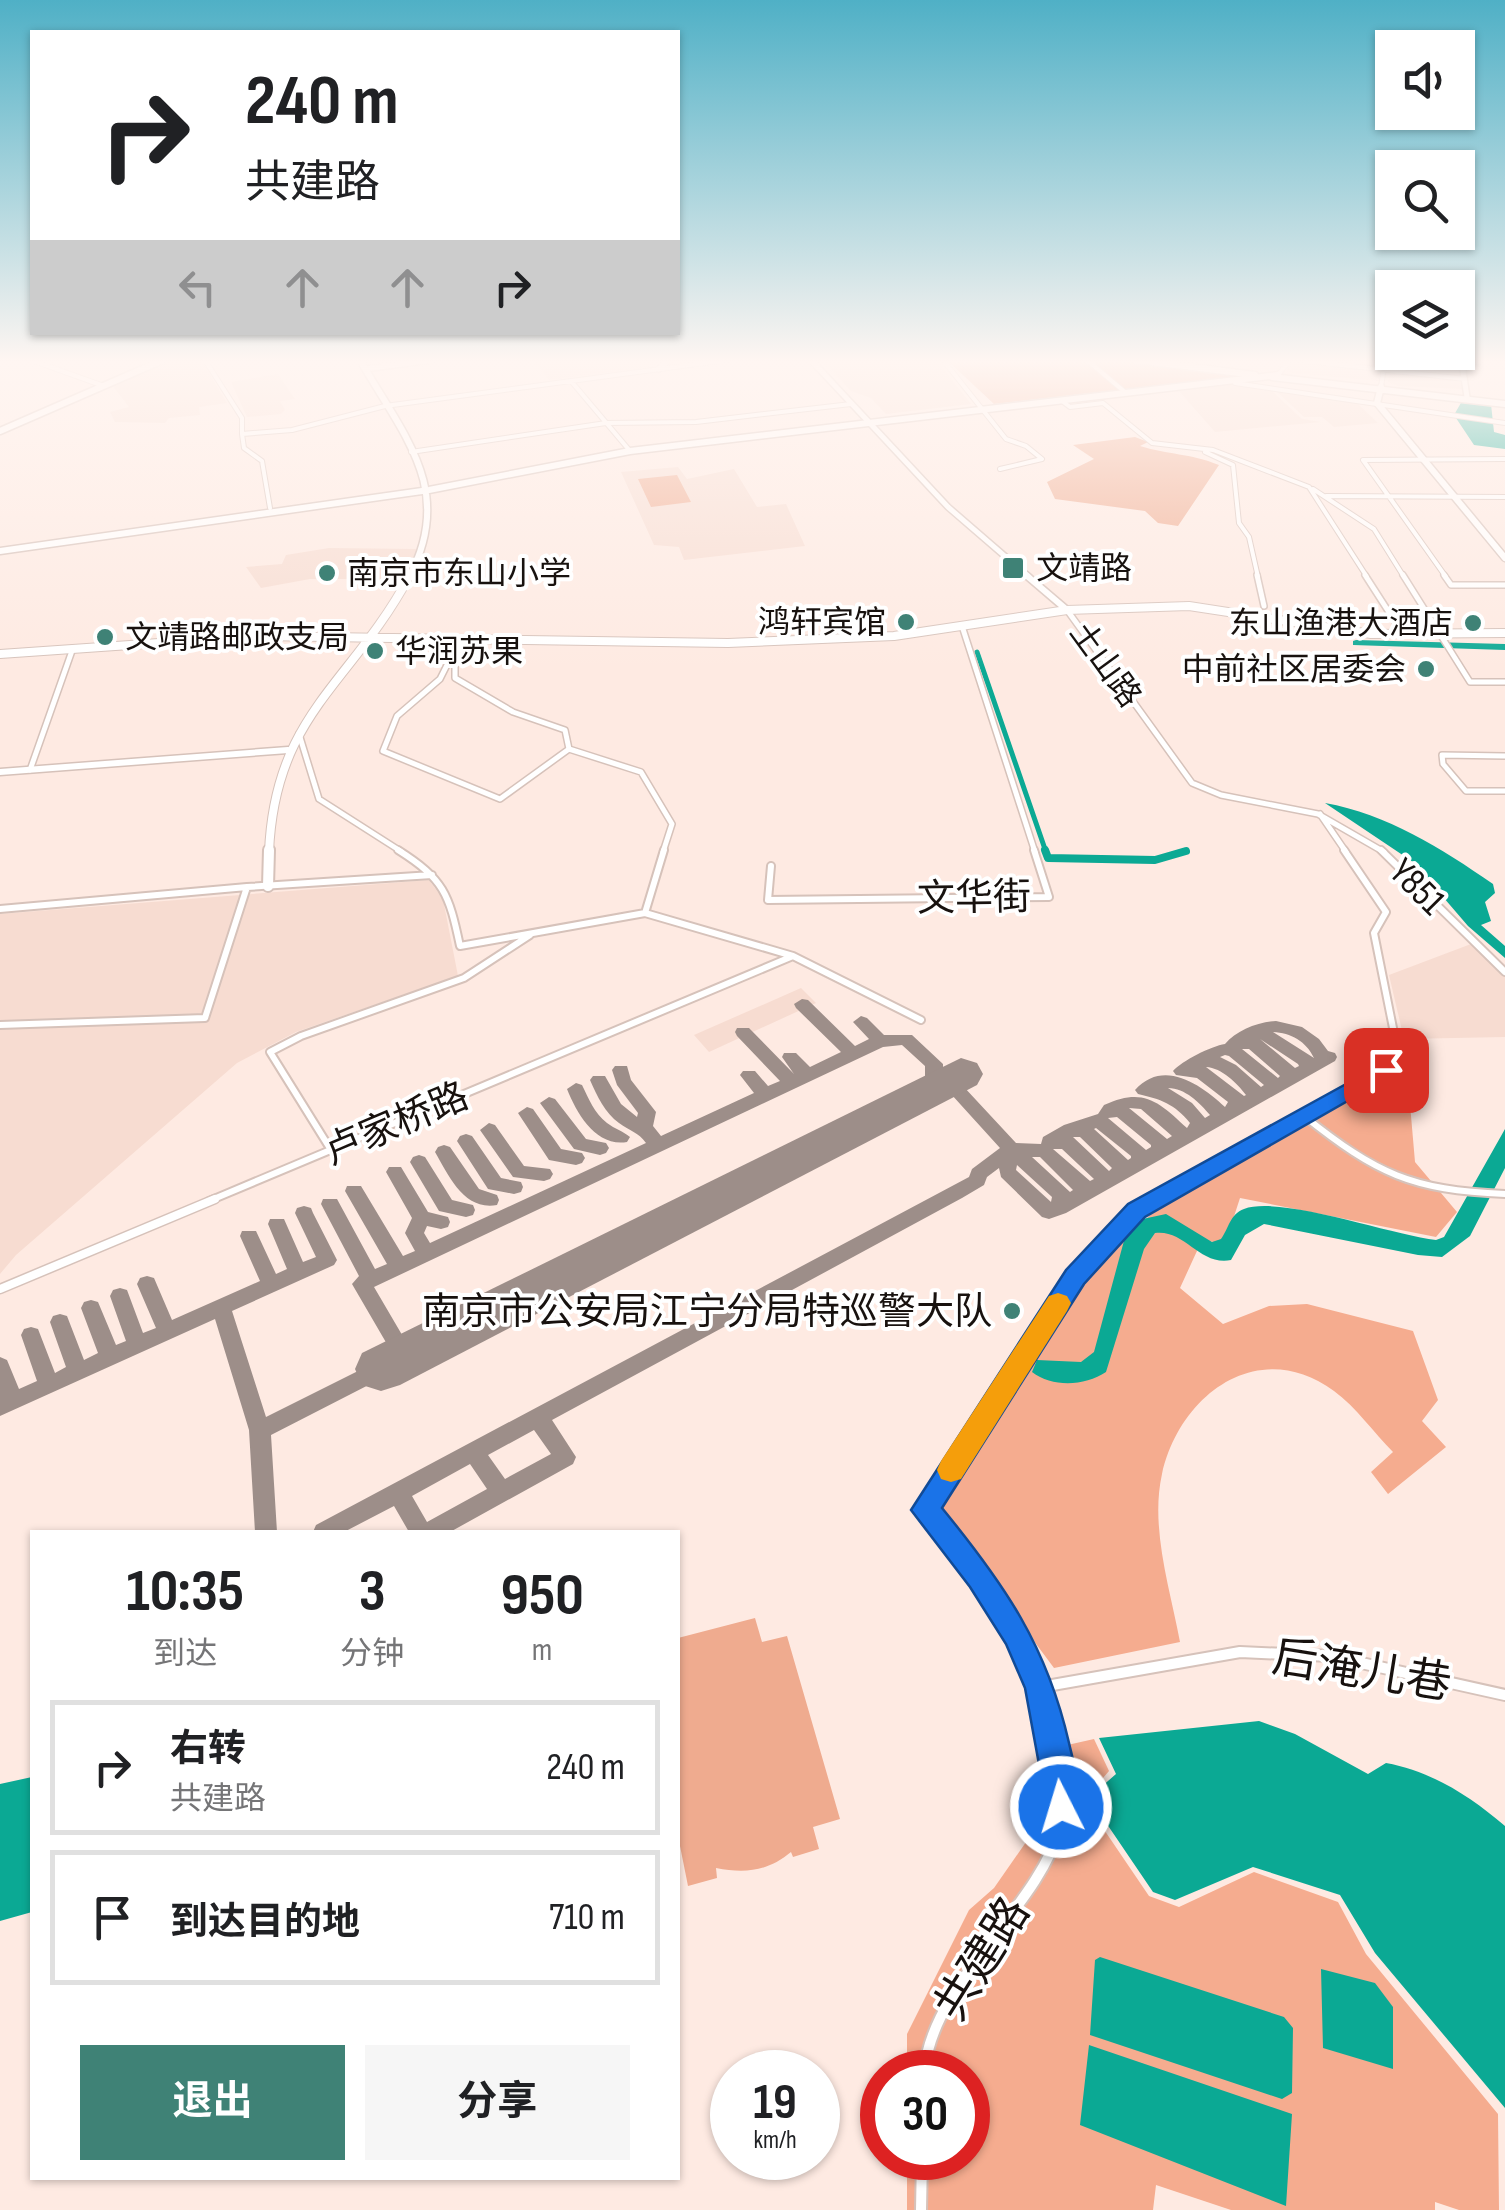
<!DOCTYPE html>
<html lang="zh">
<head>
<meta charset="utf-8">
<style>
  :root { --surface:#fff; --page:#f6f6f6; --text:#202124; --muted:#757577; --line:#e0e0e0; --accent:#3f8276 }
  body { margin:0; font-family:"Sofia Sans Condensed","Noto Sans SC",sans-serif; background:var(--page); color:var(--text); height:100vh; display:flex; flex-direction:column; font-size:38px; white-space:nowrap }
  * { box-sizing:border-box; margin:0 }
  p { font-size:32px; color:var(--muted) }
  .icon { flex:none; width:55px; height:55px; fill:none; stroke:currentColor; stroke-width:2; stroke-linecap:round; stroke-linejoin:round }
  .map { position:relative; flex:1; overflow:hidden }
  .details { position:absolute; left:30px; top:1530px; width:650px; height:650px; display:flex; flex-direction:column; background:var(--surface); border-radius:0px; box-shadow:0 2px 8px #0004 }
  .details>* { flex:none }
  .hud { position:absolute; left:30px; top:30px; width:650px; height:305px; border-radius:0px; box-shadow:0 2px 8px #0004; background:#fff; color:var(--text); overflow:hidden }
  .tools { position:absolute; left:1375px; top:30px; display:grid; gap:20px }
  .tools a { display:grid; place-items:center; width:100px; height:100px; border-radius:0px; background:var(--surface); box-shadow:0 2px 8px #0004; font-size:50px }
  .speed { position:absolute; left:710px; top:2050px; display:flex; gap:20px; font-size:50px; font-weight:700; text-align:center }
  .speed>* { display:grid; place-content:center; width:130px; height:130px; border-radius:50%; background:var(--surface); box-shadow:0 2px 8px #0004; line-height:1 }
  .speed small { font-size:25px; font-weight:400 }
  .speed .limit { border:15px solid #d22; background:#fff; color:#111 }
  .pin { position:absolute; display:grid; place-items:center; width:85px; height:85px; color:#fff; margin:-42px; border-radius:20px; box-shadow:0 5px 15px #0006 }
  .me { position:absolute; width:110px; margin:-55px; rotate:355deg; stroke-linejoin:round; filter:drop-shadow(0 0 8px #0008) }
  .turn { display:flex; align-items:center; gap:35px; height:210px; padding:0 50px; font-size:45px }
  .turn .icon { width:130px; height:130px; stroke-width:2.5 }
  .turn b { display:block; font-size:70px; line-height:85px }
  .lanes { display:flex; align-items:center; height:95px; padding:0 50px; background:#0003; justify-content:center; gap:50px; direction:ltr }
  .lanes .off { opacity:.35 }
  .eta { display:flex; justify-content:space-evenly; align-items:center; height:170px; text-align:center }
  .eta b { font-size:60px; font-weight:700; line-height:70px }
  .cta { display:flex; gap:20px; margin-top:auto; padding:20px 50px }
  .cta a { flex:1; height:115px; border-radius:0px; background:var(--accent); color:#fff; font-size:40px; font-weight:700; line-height:115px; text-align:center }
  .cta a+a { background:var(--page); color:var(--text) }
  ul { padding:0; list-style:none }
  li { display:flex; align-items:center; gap:30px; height:135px; margin:0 20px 15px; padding:0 30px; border:5px solid var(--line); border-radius:0px }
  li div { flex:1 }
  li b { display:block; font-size:38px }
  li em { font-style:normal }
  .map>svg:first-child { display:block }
  .built { fill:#f7dcd1 }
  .green { fill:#efab8f }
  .forest { fill:#f5ac8f }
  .water { fill:#0ba994 }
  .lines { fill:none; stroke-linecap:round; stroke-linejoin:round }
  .canal-far1 { stroke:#0ba994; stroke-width:5 }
  .canal { stroke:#0ba994; stroke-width:8 }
  .river { fill:#0ba994; fill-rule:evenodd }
  .taxiway { fill:#9d8e89; fill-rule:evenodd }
  .runway { fill:#9d8e89; fill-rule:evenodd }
  .minor-far4-casing { stroke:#d6c2ba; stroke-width:6 }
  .minor-far3-casing { stroke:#d6c2ba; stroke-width:8 }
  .minor-far2-casing { stroke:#d6c2ba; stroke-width:10 }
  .minor-far1-casing { stroke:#d6c2ba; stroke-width:11 }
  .minor-casing { stroke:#d6c2ba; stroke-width:14 }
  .tertiary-far1-casing { stroke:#d6c2ba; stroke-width:8 }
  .tertiary-casing { stroke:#d6c2ba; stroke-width:9 }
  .secondary-far2-casing { stroke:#d6c2ba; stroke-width:9 }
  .secondary-far1-casing { stroke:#d6c2ba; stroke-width:10 }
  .secondary-casing { stroke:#d6c2ba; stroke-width:14 }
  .minor-far4 { stroke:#fff; stroke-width:4 }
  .minor-far3 { stroke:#fff; stroke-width:5 }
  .minor-far2 { stroke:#fff; stroke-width:6 }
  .minor-far1 { stroke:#fff; stroke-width:8 }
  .minor { stroke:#fff; stroke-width:10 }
  .tertiary-far1 { stroke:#fff; stroke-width:5 }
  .tertiary { stroke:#fff; stroke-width:6 }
  .secondary-far2 { stroke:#fff; stroke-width:6 }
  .secondary-far1 { stroke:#fff; stroke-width:8 }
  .secondary { stroke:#fff; stroke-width:10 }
  .route { fill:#1a73e8; stroke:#114b97; stroke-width:2.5 }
  .slow { fill:#f59e0b }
  .poi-dot { fill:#3f8276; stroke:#fff; stroke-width:4 }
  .labels { text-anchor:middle; stroke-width:8; stroke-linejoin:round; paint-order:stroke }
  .far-poi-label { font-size:32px; fill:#18120f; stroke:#fff; text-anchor:start }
  .far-street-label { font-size:32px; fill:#18120f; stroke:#fff }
  .street-label { font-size:38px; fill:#18120f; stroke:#fff }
  .poi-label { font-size:38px; fill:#18120f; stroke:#fff; text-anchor:end }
  .near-street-label { font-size:45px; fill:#18120f; stroke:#fff }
</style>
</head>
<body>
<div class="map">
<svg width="1505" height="2210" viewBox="0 0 1505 2210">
  <rect width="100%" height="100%" fill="#feeae2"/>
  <path class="built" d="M169,360H201L227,403L199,407L200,415L169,418L165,423L115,422L110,412L129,407L112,385Z
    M533,360H662L649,367L549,380Z
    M822,360H936L971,404L886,414L871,398L851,391Z
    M1295,361L1380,371L1379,381L1292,373L1287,370Z
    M1390,372L1461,380L1463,389L1398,386L1388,382Z
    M278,374L295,399L280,401L285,410L281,414L247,417L231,382Z
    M1237,384L1272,391L1302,419L1321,422L1215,432L1179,391Z
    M1275,390L1356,402L1378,423L1334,427L1322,417H1304Z
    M678,467L687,479L734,469L757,507L786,504L805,546L684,560L679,547L654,545L621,472Z
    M329,548L418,549L411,567L398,579H310L261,588L246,567L282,564L286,555Z
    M429,880L443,899L458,976L296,1032L237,1063L16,1255L0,1274V914Z
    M1471,944L1505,976V1037L1404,1039L1389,975Z
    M801,988L816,1003L709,1052L694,1035Z"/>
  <path class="green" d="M947,360H1121L1249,375L994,404Z
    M1135,437L1148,442L1140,446C1169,455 1189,453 1219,465L1178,526L1158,523L1145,511L1055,499L1047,482L1094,459L1073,445Z
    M677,475L691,502L651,507L638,479Z
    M755,1618L762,1642L787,1636L840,1819L813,1827L819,1849L793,1857L791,1852C768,1871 746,1874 716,1868L717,1878L688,1886L678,1836V1638Z"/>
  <path class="forest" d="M1389,1074L1408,1081L1415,1162L1457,1212L1436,1237L1240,1198L1225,1244L1202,1240L1180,1288L1223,1324L1269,1306L1307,1304L1413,1331L1438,1400L1422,1421L1446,1447L1388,1494L1371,1472L1393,1452C1374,1433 1356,1407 1334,1391C1259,1336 1180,1394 1162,1474C1150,1528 1170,1588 1180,1642L1054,1668L936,1510L1096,1264L1157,1209Z
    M1049,1701L1063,1746L1094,1739L1109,1771L1097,1785L1090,1809L1149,1896L1179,1907L1254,1872L1338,1902L1366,1954L1498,2114L1499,2210H1459L1435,2202V2210H1231L1156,2185L1153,2210H907V2158H968V2072H907V2034L969,1910L994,1888L1040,1822L1045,1791L1032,1704Z"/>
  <path class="water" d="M1462,401L1491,404L1494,432L1505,435V449L1474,445L1454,415Z
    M1325,803C1387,814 1441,848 1493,884L1495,893L1485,902L1491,921L1481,925L1505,946V958L1468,926L1413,862Z
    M1505,1129V1168L1470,1236L1442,1257L1418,1255L1264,1224L1245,1235L1231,1260C1199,1266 1185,1229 1155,1233L1144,1249L1106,1372C1085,1386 1053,1388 1032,1372L1037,1360L1081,1362L1094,1352L1125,1237L1138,1220L1166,1214L1212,1242L1221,1239C1229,1228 1230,1214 1244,1209C1280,1195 1392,1235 1436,1240L1444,1237Z
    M1259,1721L1295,1734L1368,1774L1386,1763C1431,1771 1470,1796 1505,1826V2108L1375,1953L1340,1895L1253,1867L1175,1900L1153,1892L1094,1805L1100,1788L1116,1774L1099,1738Z
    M32,1777V1912L0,1921V1784Z
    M1100,1957L1284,2017L1293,2028L1292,2093L1282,2099L1090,2035L1095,1960Z
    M1321,1969L1375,1983L1393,2007V2069L1323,2048Z
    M1089,2045L1292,2114L1286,2206L1080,2125Z"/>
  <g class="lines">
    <path class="canal-far1" d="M977,652L1046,852"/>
    <path class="canal" d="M1045,850L1048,858L1155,860L1186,851"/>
    <path class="river" d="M1356,640L1505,644V650L1353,645V641Z"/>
    <path class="taxiway" d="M802,999L808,1000L855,1046L869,1039L853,1022L861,1016L867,1018L884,1035H912L943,1064V1081L930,1096H918L915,1092L925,1079V1066L902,1045L883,1047L374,1287L415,1357L412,1363L405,1366L398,1363L352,1284L359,1276L321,1204L323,1199H337L375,1269L387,1264L345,1191L347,1186H361L403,1256L415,1251L405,1233L412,1218L386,1172L389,1167H401L428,1212L448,1217L450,1222L448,1227L441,1229L427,1226L424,1233L430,1243L646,1143C638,1132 630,1131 619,1123C605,1113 597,1096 590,1080L593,1076H605L621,1104L637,1117L638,1113L617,1085L612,1070L615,1066H627L631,1080L656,1112L653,1126L661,1136L754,1093L740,1075L743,1071H755L768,1086L780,1081L737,1036L735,1032L737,1028H749L794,1074L782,1057L784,1053H796L810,1067L841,1052L796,1008L794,1004Z
      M1276,1021L1302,1027L1319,1039L1328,1051L1335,1053L1337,1057L1335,1061L1066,1213L1049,1219L1042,1217L1001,1177L999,1168L987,1177L984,1185L962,1198L552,1420L576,1457L573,1464L450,1532H409L394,1506L344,1532H313L316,1525L969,1177L972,1169L1000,1148L951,1094L948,1090L951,1086H963L1016,1143L1041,1144L1043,1137L1064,1125L1098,1114L1104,1105C1143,1087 1158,1101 1187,1128L1190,1123C1175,1104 1160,1099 1138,1094L1135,1090C1164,1058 1201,1085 1225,1107L1228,1102L1197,1078L1176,1075L1173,1071C1182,1061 1211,1046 1225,1044C1236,1031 1257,1022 1276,1021ZM1273,1032C1291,1033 1306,1041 1314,1058ZM1260,1039L1298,1064L1299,1066L1295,1068ZM1242,1049H1249L1280,1076L1278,1078ZM1225,1055L1229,1056L1264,1085L1261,1087L1236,1065L1220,1057ZM1206,1067C1222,1068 1237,1083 1246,1095L1244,1096ZM1168,1088C1185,1088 1200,1103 1210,1115L1205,1118L1192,1103ZM1129,1108L1141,1109L1172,1136L1167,1139ZM1117,1117L1151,1145V1147L1146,1150L1108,1118ZM1096,1128L1131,1156V1158L1128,1160L1094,1129ZM1073,1137H1080L1112,1168L1109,1171ZM1053,1149H1062L1094,1179L1090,1181ZM1032,1157H1040L1073,1190L1070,1192ZM1017,1165L1052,1197L1051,1202L1016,1170ZM534,1430L551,1454L505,1479L488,1455ZM470,1464L487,1489L427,1522L412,1496Z
      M576,1083L582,1085C589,1099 594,1113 607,1123C615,1129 623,1131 630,1137L627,1142C596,1147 577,1114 567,1089Z
      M549,1097L555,1099L586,1139L606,1143L609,1148L606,1153L600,1155L574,1149L540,1103Z
      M527,1107L533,1109L561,1149L582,1153L585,1158L582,1163L576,1165L549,1160L518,1113Z
      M489,1123L495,1125L524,1166L550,1169L553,1174L550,1179L544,1181L513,1177L480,1130Z
      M466,1134L472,1136L501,1178L521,1182L523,1187L521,1192L514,1194L488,1189L457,1141L460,1136Z
      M444,1145L450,1147L479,1189L497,1195L499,1200L497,1205C464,1211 449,1176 435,1152L438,1147Z
      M419,1155L425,1157L452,1200L473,1205L475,1210L473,1215L466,1217L439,1211L410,1162L413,1157Z
      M304,1206L311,1208L313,1213L337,1260L334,1265L232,1311L266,1417L374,1363L381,1360L388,1363L391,1369L388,1375L271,1435L277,1532H255L249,1430L215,1319L0,1416V1357L7,1360L19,1389L37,1381L21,1335L24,1329L31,1327L38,1329L55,1373L66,1367L50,1322L53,1316L60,1314L67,1316L84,1360L98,1353L81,1308L84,1302L91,1300L98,1302L116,1345L126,1341L110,1296L113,1290L120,1288L127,1290L143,1333L156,1328L137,1284L140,1278L147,1276L154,1278L172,1320L260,1281L240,1236L242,1231H256L276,1274L287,1269L268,1224L270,1219H284L303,1262L316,1257L295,1213L297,1208Z"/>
    <path class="runway" d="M961,1058L977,1063L983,1074L977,1085L400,1385L381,1391L362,1385L355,1369L362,1353Z"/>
    <g class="minor-far4-casing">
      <path id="minor-far4" d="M31,360L101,385
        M205,360L242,418V434L292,430L385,406L727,360
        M943,360L1006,439L1026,446L1042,459L1000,469
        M1087,360L1126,393
        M1298,360L1465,379
        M1278,375L1290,360
        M571,381L630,451
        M1235,383L1505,423
        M1381,387L1385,360
        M1062,401L1070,407L1103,403L1152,443L1213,450L1309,487L1367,577
        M242,434L244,448L262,461L270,508
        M411,452L606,423L696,422L851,404
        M1205,452L1233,465L1239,523L1249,537L1258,577
        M1313,489L1374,529L1404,577
        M1326,496L1505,497
        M1446,577L1363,460L1505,459"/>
    </g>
    <g class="minor-far3-casing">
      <path id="minor-far3" d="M1257,575L1264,606
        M1365,575L1403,634
        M1403,575L1470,682H1505
        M1444,575L1451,585H1505
        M1067,610L1192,783L1221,795L1318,814L1384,852
        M962,626L1035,852
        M455,649V678L513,712L565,730L569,749L500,799L383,751L397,716L440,679Z
        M299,734L319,799L402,852
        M569,749L641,772L672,824L663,852
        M1505,756L1442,755L1443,764L1466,791H1505
        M30,770L73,648
        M1320,814L1346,852"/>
    </g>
    <g class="minor-far2-casing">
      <path id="minor-far2" d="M398,850C444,879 449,894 460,946L645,913L793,956L921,1020
        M1381,850L1505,972
        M771,866L768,900L1049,897L1034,850
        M247,887L432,875
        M0,909L247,887L205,1018L0,1025
        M645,913L664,850
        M1304,1116C1377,1174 1411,1190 1505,1194
        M331,1150L270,1052L301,1036L464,978L530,935
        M209,1201L793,956
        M1152,1201L1386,1070L1399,1058L1374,933L1386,912L1344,850"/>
    </g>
    <g class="minor-far1-casing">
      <path id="minor-far1" d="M0,1289L215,1199
        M1020,1646L989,1593L925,1510C978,1427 1075,1245 1157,1199"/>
    </g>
    <g class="minor-casing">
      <path id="minor" d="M1041,1687L1240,1652L1330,1656L1505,1695
        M924,2072C928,2033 948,2001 970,1969C1000,1925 1046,1879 1060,1827C1074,1778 1040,1688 1019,1643
        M921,2210L922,2158"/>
    </g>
    <g class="tertiary-far1-casing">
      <path id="tertiary-far1" d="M811,360L948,507L1029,577
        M365,369L431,360
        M659,369L669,360
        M1467,397L1462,364L1481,360"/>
    </g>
    <g class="tertiary-casing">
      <path id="tertiary" d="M1026,575L1067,610
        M0,772L288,750"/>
    </g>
    <g class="secondary-far2-casing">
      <path id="secondary-far2" d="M360,360C403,435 456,490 409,577
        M1137,360L1255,375
        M1272,377L1505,404
        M1381,387L1377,403L1505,558
        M0,431L163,360
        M0,551L429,490L630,451L1278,375"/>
    </g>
    <g class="secondary-far1-casing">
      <path id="secondary-far1" d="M0,654L259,636L728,643L894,636L1067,610L1189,606L1371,634L1505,633
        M269,852C275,713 352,684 410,575"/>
    </g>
    <g class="secondary-casing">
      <path id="secondary" d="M268,886L269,850"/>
    </g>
    <use href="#minor-far4" class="minor-far4"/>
    <use href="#minor-far3" class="minor-far3"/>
    <use href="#minor-far2" class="minor-far2"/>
    <use href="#minor-far1" class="minor-far1"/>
    <use href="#minor" class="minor"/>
    <use href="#tertiary-far1" class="tertiary-far1"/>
    <use href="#tertiary" class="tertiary"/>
    <use href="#secondary-far2" class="secondary-far2"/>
    <use href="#secondary-far1" class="secondary-far1"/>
    <use href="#secondary" class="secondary"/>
  </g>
  <linearGradient id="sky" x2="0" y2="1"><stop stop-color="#4fb0c6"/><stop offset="0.54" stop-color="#fff6f2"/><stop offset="1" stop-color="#fff6f2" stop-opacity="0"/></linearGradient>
  <rect width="1505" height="670" fill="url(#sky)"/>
  <path class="route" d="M1386,1062L1393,1064V1075L1145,1217L1084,1284L942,1508C1005,1585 1047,1646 1069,1743C1075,1769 1083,1793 1073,1819L1061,1824L1049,1819L1025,1688L1006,1644L970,1587L911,1510L1066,1270L1128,1204Z"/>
  <path class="slow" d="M1058,1293L1067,1296L1071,1303L1067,1311L961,1479L951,1482L941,1479L937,1470L941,1461L1049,1296Z"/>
  <g class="poi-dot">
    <rect x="1001" y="556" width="24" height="24" rx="5"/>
    <circle cx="327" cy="573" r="10"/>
    <circle cx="906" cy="622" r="10"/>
    <circle cx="1473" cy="623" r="10"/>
    <circle cx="105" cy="637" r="10"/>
    <circle cx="375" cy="651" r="10"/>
    <circle cx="1426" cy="669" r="10"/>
    <circle cx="1012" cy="1311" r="10"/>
  </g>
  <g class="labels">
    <g class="far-poi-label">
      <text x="1036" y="579">文靖路</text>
      <text x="347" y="584">南京市东山小学</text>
      <text x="886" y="633" text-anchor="end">鸿轩宾馆</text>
      <text x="1453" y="634" text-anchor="end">东山渔港大酒店</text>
      <text x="125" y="648">文靖路邮政支局</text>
      <text x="395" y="662">华润苏果</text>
      <text x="1406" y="680" text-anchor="end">中前社区居委会</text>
    </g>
    <g class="far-street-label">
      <text transform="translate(1106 664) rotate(54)" y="11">土山路</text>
    </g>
    <g class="street-label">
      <text transform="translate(1418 886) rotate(45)" y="13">Y851</text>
      <text transform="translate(974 897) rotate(-1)" y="13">文华街</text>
      <text transform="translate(396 1123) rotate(-23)" y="13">卢家桥路</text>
    </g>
    <g class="poi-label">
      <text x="992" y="1324">南京市公安局江宁分局特巡警大队</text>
    </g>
    <g class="near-street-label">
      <text transform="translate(1362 1669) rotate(9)" y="16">后淹儿巷</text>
      <text transform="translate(981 1958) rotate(-58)" y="16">共建路</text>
    </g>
  </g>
</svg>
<div class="tools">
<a><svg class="icon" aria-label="sound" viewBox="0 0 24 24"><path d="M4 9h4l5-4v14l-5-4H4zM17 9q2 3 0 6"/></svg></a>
<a><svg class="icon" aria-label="search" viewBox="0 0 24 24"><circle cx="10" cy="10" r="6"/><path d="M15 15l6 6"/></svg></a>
<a><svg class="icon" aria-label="layers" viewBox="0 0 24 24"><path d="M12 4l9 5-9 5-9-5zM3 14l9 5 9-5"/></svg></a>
</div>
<div class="speed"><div>19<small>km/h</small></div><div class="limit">30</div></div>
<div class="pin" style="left:1386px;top:1070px;background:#d93025"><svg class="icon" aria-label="arrive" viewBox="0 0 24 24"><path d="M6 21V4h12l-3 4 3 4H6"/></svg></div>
<svg class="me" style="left:1061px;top:1807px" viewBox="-20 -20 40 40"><circle r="17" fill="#1a73e8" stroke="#fff" stroke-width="3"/><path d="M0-11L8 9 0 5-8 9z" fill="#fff"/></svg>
<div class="hud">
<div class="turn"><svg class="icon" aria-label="right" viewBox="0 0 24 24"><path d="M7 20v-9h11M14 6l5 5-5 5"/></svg><div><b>240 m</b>共建路</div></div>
<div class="lanes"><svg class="icon off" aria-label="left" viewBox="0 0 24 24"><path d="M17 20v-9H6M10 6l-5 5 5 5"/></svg><svg class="icon off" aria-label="ahead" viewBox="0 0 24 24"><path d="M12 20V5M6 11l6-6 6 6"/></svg><svg class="icon off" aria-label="ahead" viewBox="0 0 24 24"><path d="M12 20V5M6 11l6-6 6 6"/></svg><svg class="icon" aria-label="right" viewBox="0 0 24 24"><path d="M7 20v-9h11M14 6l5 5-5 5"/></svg></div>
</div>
<section class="details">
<div class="eta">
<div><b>10:35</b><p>到达</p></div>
<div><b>3</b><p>分钟</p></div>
<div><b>950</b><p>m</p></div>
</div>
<ul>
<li><svg class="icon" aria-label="right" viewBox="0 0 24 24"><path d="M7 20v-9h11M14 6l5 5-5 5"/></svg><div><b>右转</b><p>共建路</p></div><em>240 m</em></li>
<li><svg class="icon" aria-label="arrive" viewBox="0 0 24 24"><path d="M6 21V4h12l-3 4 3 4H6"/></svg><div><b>到达目的地</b></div><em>710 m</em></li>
</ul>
<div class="cta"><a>退出</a><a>分享</a></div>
</section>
</div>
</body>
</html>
